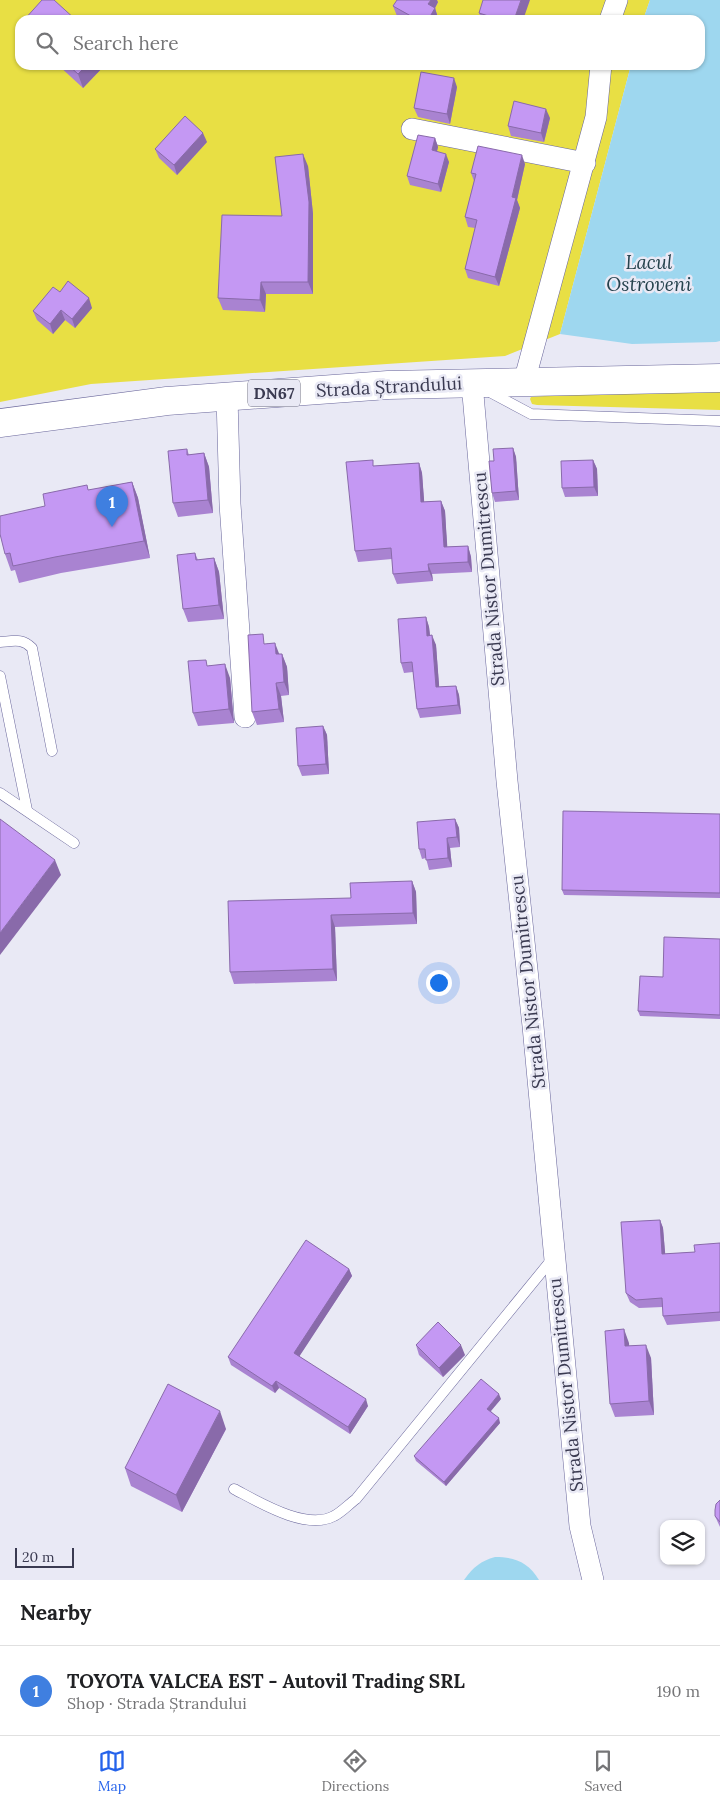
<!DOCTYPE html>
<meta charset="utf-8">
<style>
body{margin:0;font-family:Lora,serif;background:#f6f6f6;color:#202124}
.controls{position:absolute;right:15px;bottom:15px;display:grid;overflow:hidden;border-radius:10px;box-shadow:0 1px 4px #0004}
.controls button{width:45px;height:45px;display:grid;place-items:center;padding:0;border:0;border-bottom:1px solid #e0e0e0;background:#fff;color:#202124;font:25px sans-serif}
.scale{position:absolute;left:15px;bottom:12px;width:59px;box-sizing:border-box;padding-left:5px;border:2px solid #3a3a51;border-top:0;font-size:14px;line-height:18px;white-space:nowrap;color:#3a3a51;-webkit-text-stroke:4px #e9e9f5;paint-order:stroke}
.you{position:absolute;left:438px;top:982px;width:18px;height:18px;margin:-12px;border:4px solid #fff;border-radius:50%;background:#1a73e8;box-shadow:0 0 0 8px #1a73e833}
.badge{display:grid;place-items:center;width:32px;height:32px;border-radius:50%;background:#2563eb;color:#fff;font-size:16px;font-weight:700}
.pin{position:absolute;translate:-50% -41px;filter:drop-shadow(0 1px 2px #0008)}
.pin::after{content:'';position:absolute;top:26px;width:18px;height:15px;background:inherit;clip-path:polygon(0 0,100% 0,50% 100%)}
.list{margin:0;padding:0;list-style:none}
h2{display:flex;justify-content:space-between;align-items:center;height:65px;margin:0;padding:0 20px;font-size:21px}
h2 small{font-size:16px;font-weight:400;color:#757577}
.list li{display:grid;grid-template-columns:32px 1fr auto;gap:15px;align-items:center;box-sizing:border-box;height:90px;padding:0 20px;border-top:1px solid #e0e0e0}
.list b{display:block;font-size:19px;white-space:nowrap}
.list p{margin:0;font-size:16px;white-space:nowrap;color:#757577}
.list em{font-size:16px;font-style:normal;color:#757577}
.icon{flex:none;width:28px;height:28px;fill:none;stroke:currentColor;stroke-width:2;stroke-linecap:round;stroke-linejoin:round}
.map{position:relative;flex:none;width:720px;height:1580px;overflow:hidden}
.search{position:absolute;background:#fff;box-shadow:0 1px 4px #0004;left:15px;right:15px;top:15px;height:55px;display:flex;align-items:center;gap:12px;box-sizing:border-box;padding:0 18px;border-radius:15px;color:#757577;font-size:19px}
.sheet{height:155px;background:#fff}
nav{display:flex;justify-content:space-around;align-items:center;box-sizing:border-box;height:70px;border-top:1px solid #e0e0e0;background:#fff;font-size:14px;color:#757577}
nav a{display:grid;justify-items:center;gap:2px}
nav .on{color:#2563eb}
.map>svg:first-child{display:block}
</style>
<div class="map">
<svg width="720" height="1580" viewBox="0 0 720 1580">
<rect width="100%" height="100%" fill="#e9e9f5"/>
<g fill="#e8df44">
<path d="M0 0H650L643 20H20V65H631L560 334 505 356 91 384 0 402Z"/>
<path d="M720 392V410L537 405 532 404 530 399 531 397 586 393Z"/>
</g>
<g fill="#9ed7ef">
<path d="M650 0H720V341L716 342 632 344 560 334 631 65H700V20H643Z"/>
<path d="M495 1557C515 1557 528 1562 539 1580H464C473 1567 481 1561 495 1557Z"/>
</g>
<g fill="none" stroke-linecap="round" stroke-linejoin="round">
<g stroke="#69669b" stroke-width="11">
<g id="lane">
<path d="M486 390 531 414 720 421"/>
<path d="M0 642C14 641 22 638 32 648L52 751"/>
<path d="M0 676 27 810"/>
<path d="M0 793 74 843"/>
<path d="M234 1489C259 1502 306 1531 334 1516 342 1512 349 1504 356 1499L553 1258"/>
</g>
</g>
<g stroke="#69669b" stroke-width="22">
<g id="street">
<path d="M610 20 617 0"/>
<path d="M412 129 585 163"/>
<path d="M524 382 596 117 601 65"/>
<path d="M472 383 507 781 533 1026 580 1526 593 1580"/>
<path d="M227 397 230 504 245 717"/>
</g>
</g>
<g stroke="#69669b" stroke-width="29">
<path id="primary" d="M0 423 167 401 388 385 720 378"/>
</g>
<use href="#lane" stroke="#fff" stroke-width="10"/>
<use href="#street" stroke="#fff" stroke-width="21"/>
<use href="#primary" stroke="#fff" stroke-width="28"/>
</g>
<g fill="#a983d1">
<path d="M438 2 435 8 438 18 437 20H404L397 16 393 6Z"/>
<path d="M479 13 523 20H482Z"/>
<path d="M58 65H105L83 88Z"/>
<path d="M457 87 450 124 418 117 414 108Z"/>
<path d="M550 118 544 142 511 136 508 126Z"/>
<path d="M435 138 438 147 437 151 449 162 441 192 410 185 407 176Z"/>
<path d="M207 142 177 175 159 158 155 149Z"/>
<path d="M525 164 517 200 520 208 499 286 468 278 465 269 475 228 468 227 465 217 474 181 471 173Z"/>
<path d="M308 166 313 214V294H266L265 312 223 310 218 298 282 216Z"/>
<path d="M60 292 92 308 75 328 65 320 53 334 37 320 33 311Z"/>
<path d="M513 448 516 457 519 500 495 502 492 493 494 461Z"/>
<path d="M187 449 189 455 204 453 209 467 213 513 178 517 173 503Z"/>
<path d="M593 460 597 469 598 496 565 497 562 488Z"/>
<path d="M419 463 422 473 424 502 441 501 445 511 447 547 468 546 471 557 472 572 432 574 433 581 397 584 393 574 392 559 358 562 355 551 375 466Z"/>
<path d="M132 482 138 498 150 558 61 573 19 583 15 570 11 571 5 554 45 506 89 490Z"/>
<path d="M195 553 198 560 214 558 219 572 224 619 188 622 183 609Z"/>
<path d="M426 617 429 627 430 635 436 645 439 687 456 686 459 695 461 714 420 718 417 709 413 672 404 673 401 663Z"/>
<path d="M267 643 279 654H282L287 667 289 695 281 696 284 722 257 725 252 712Z"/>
<path d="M209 665 230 678 234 723 198 726 193 713Z"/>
<path d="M323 726 327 735 329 774 302 776 298 766Z"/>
<path d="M720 814V898L564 895 562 890Z"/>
<path d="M455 819 459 828 460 847 450 848 452 867 429 870 426 858 422 859 419 849Z"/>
<path d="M412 881 416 892 417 924 335 927 337 981 234 984 230 972 351 898Z"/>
<path d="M720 939V1019L640 1016 638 1011 663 977Z"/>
<path d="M660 1220 663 1228 665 1254 695 1252 720 1243V1321L667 1325 663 1316V1307L639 1308 630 1302 626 1293Z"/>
<path d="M349 1269 352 1276 299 1356 368 1406 350 1434 279 1388 275 1393 231 1365 228 1357Z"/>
<path d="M629 1343V1346L651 1358 654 1415 615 1417 610 1404Z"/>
<path d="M416 1345 465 1355 443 1377 419 1355Z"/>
<path d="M501 1399 491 1411 500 1423 446 1486 416 1461 414 1456Z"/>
<path d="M226 1429 182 1512 131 1486 125 1468Z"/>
<path d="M720 1500V1527L715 1516Z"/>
</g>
<g fill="#896aaa">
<path d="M431 0H437L438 2 432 14 428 4Z"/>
<path d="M521 0H530L523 20H514Z"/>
<path d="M435 8 438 18 437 20H428Z"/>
<path d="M87 65H105L83 88 78 74Z"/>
<path d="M454 78 457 87 450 124 447 114Z"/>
<path d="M546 109 550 118 544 142 541 133Z"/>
<path d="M203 133 207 142 177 175 174 165Z"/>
<path d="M435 138 438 147 435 159 432 150Z"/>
<path d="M303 154 308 166 313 214V294L308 282Z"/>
<path d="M446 154 449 162 441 192 438 184Z"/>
<path d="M522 155 525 164 517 200 520 208 499 286 495 277 512 197Z"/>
<path d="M261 282 266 294 265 312 260 300Z"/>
<path d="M89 298 92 308 75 328 72 319Z"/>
<path d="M61 310 65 320 53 334 50 324Z"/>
<path d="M513 448 516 457 519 500 516 491Z"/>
<path d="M204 453 209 467 213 513 208 500Z"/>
<path d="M593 460 597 469 598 496 594 487Z"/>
<path d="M419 463 422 473 425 512 421 502Z"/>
<path d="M132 482 138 498 150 558 144 541Z"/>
<path d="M441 501 445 511 448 558 444 547Z"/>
<path d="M468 546 471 557 472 572 468 562Z"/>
<path d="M214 558 219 572 224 619 219 605Z"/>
<path d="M428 564 432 574 433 581 429 571Z"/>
<path d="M426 617 429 627 431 645 427 636Z"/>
<path d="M432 635 436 645 440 697 436 687Z"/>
<path d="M275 643 280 656 276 654Z"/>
<path d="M282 654 287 667 289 695 284 682Z"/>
<path d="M225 664 230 678 234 723 229 709Z"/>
<path d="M276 683 281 696 284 722 279 709Z"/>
<path d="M456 686 459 695 461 714 458 705Z"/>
<path d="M323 726 327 735 329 774 326 764Z"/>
<path d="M455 819 459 828 460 847 457 837Z"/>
<path d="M447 838 450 848 452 867 448 858Z"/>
<path d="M55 860 61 875 0 955V933Z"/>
<path d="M412 881 416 892 417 924 413 913Z"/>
<path d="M331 915 335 927 337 981 333 969Z"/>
<path d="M660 1220 663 1228 666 1263 662 1254Z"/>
<path d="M349 1269 352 1276 297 1360 294 1353Z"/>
<path d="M624 1329 629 1343 630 1360 625 1346Z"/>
<path d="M461 1345 465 1355 443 1377 439 1368Z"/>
<path d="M646 1345 651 1358 654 1415 649 1401Z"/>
<path d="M276 1381 279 1388 275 1393 272 1386Z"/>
<path d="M499 1394 501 1399 489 1413 487 1409Z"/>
<path d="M366 1399 368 1406 350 1434 348 1427Z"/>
<path d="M220 1411 226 1429 182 1512 176 1495Z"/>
<path d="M499 1418 500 1423 446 1486 444 1482Z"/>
</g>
<g fill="#c498f3" stroke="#896aaa">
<path d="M42 0H54L76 20H24Z"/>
<path d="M397 0H431L428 4 435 8 428 20H418L393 6Z"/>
<path d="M483 0H521L514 20H501L479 13Z"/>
<path d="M68 65H87L78 74Z"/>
<path d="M421 72 454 78 447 114 414 108Z"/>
<path d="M514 101 546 109 541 133 508 126Z"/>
<path d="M185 116 203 133 174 165 155 149Z"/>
<path d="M418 135 435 138 432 150 446 154 438 184 407 176Z"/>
<path d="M478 146 522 155 512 197 516 198 495 277 465 269 477 220 465 217 476 174 471 173Z"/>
<path d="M303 154 309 202 308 282H261L260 300 218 298 222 215 282 216 275 157Z"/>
<path d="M68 281 89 298 72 319 61 310 50 324 33 311 53 287 60 292Z"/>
<path d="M513 448 516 491 492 493 489 461H494L493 449Z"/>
<path d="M187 449V455L204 453 208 500 173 503 168 451Z"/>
<path d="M373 460V466L419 463 421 502 441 501 444 547 468 546V562L428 564 429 571 393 574 391 548 355 551 346 462Z"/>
<path d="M593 460 594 487 562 488 561 461Z"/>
<path d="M132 482 144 541 55 557 13 566 10 553 5 554 0 534V516L45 506 43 494 87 485 88 490Z"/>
<path d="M195 553 196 560 214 558 219 605 183 609 177 555Z"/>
<path d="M426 617 427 636 432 635 436 687 456 686 458 705 417 709 412 662 401 663 398 619Z"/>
<path d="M263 634 264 644 275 643 276 654H282L284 682 276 683 279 709 252 712 248 635Z"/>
<path d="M206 660 207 666 225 664 229 709 193 713 188 661Z"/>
<path d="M323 726 326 764 298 766 296 728Z"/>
<path d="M563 811 720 814V893L562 890Z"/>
<path d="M0 819 55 860 0 933Z"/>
<path d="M455 819 457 837 447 838 448 858 426 860 425 849H419L417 822Z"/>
<path d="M412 881 413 913 331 915 333 969 230 972 228 901 351 898 350 883Z"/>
<path d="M664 937 720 939V1015L638 1011 640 976 663 977Z"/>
<path d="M660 1220 662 1254 695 1252 694 1245 720 1243V1312L663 1316 662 1298 636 1300 626 1293 621 1222Z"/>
<path d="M306 1240 349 1269 294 1353 366 1399 348 1427 276 1381 272 1386 228 1357Z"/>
<path d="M438 1322 461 1345 439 1368 416 1345Z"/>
<path d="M624 1329 625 1346 646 1345 649 1401 610 1404 605 1331Z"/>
<path d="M481 1379 499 1394 487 1409 499 1418 444 1482 414 1456Z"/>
<path d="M168 1384 220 1411 176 1495 125 1468Z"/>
<path d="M720 1500V1522L715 1516V1510L716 1504Z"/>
</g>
<g text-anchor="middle" stroke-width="5" stroke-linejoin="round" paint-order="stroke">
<rect fill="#e9e9f5" stroke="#6e6e82" stroke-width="1" x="248" y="379.5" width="52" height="27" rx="4"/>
<g font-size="16" font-weight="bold" fill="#3a3a51">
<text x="274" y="399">DN67</text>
</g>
<g font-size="18" fill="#3a3a51" stroke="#e9e9f5">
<text transform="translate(389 387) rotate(-3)" y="6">Strada Ștrandului</text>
<text transform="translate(489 579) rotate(-95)" y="6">Strada Nistor Dumitrescu</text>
<text transform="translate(528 982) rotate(-96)" y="6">Strada Nistor Dumitrescu</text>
<text transform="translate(566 1385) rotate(-96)" y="6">Strada Nistor Dumitrescu</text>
</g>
<g font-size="19" font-style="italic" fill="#25424d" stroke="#e9e9f5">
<text x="649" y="269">Lacul<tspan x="649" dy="22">Ostroveni</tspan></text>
</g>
</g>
</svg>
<div class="controls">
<button><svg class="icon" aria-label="layers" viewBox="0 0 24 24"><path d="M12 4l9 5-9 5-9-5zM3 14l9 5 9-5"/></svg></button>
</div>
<div class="scale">20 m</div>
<div class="you"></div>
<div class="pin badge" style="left:112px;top:527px;background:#3f7fe0">1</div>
<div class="search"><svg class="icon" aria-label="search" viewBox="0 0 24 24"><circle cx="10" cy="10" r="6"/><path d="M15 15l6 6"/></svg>Search here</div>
</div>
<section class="sheet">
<h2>Nearby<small></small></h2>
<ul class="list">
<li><span class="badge" style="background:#3f7fe0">1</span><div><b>TOYOTA VALCEA EST - Autovil Trading SRL</b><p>Shop · Strada Ștrandului</p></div><em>190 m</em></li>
</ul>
</section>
<nav>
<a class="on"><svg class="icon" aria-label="map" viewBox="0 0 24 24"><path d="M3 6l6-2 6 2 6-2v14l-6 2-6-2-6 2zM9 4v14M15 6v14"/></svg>Map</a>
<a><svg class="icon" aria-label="directions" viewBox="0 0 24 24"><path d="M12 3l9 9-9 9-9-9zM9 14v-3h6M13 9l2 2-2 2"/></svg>Directions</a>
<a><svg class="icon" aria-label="saved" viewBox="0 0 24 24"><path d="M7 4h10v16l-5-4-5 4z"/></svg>Saved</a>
</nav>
